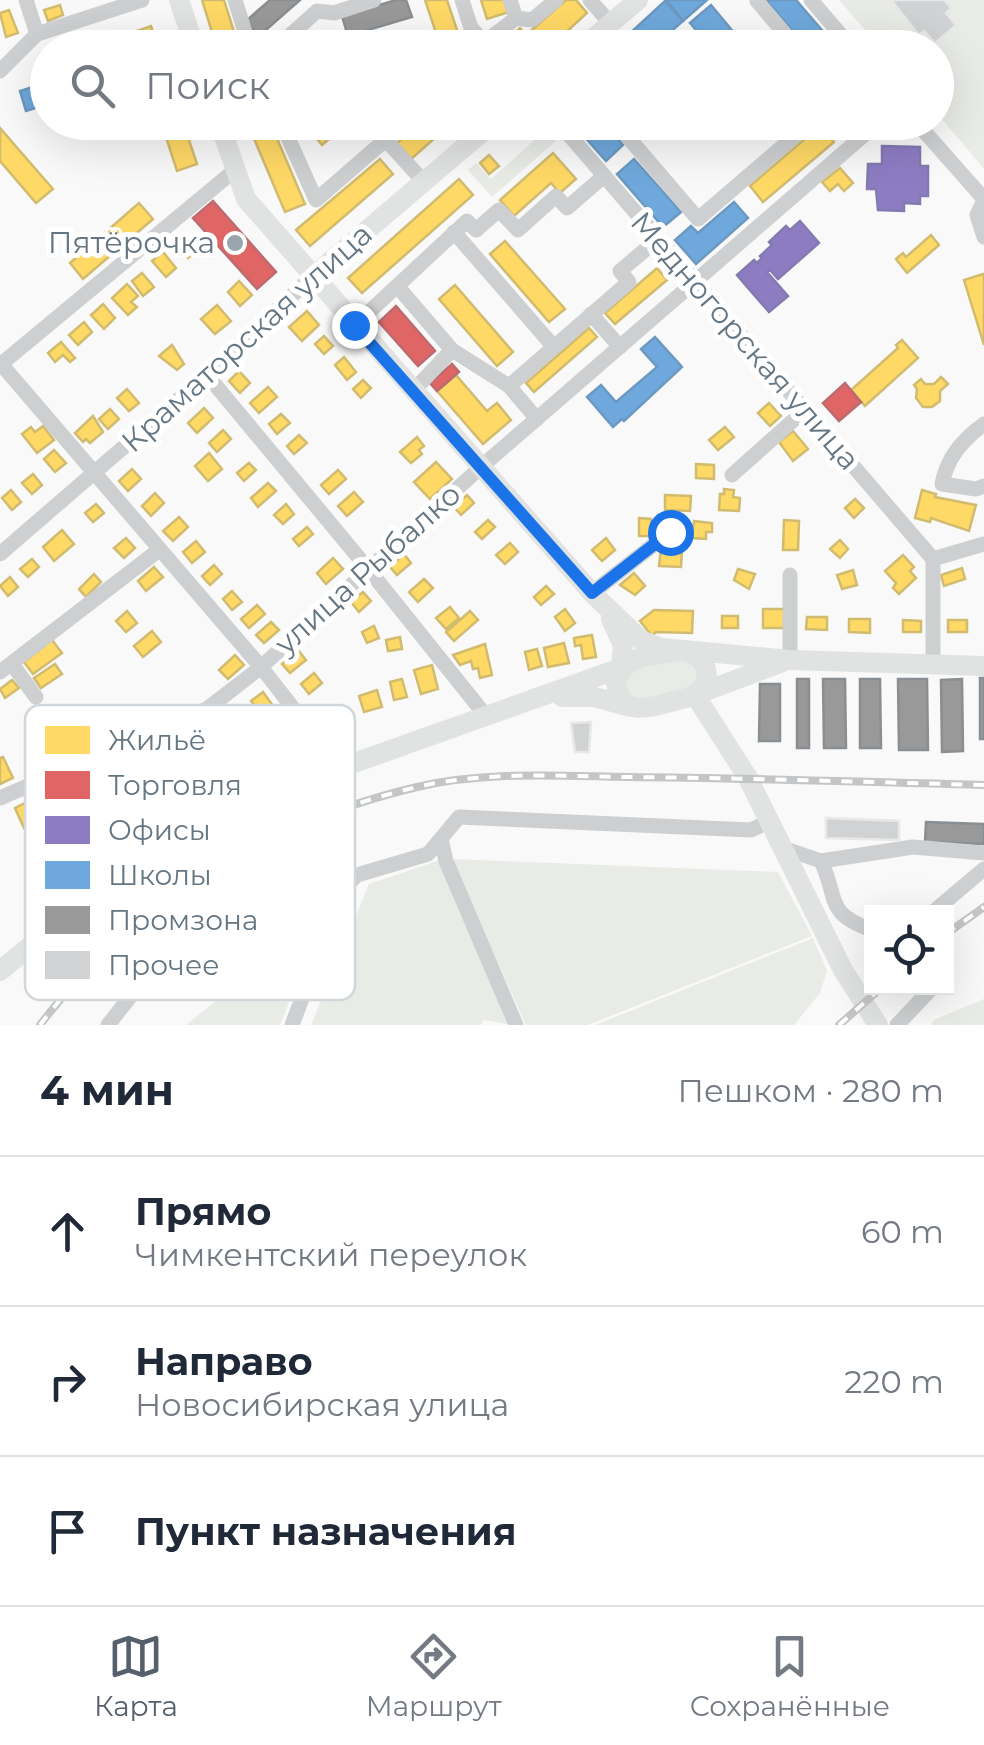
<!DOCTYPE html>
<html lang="ru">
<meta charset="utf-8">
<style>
body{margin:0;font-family:Montserrat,sans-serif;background:#f6f6f7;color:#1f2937}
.controls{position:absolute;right:30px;bottom:30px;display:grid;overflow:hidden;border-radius:0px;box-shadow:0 10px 40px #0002}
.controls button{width:90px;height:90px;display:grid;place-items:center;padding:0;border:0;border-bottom:2px solid #e0e1e3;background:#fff;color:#1f2937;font:50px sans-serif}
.stop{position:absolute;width:30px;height:30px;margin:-22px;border:8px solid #1a73e8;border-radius:50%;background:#fff}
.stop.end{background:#1a73e8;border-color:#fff;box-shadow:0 2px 10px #0008}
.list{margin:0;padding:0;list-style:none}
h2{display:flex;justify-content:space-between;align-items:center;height:130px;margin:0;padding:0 40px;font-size:42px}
h2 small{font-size:32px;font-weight:400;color:#747a83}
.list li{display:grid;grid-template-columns:65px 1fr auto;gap:30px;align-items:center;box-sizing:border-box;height:150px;padding:0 40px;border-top:2px solid #e0e1e3}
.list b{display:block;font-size:38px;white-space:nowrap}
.list p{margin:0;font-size:32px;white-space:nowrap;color:#747a83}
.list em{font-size:32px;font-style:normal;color:#747a83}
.icon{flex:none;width:55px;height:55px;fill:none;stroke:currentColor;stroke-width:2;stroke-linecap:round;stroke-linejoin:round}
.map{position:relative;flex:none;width:984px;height:1025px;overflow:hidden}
.search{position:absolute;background:#fff;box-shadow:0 10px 40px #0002;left:30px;right:30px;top:30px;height:110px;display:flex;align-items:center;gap:25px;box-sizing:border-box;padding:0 35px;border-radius:55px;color:#747a83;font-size:38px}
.sheet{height:580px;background:#fff}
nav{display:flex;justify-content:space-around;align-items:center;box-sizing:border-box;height:140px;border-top:2px solid #e0e1e3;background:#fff;font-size:28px;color:#747a83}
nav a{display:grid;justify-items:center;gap:5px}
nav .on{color:#56606c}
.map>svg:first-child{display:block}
</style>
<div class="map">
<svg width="984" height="1025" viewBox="0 0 984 1025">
<rect width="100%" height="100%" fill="#f9f9f9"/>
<g fill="#e8ebe6">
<path d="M839 0H984V169L937 113 936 48 880 47Z"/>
<path d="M547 129 557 140 492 197 468 170 476 163 491 179Z"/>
<path d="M681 657 695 661 699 682 648 703H641L625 691 629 669Z"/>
<path d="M451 859 778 872 812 936 588 1025H526Z"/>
<path d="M440 860 507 1024 483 1020 481 1025H311L369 884Z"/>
<path d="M324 915 280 1025H186Z"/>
<path d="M813 938 827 971 820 993 794 1025H595Z"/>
<path d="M984 999V1025H931L934 1020Z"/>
</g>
<g fill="#ffd966" stroke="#d1bb6f" stroke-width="2.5">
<path d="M202 0H224L239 48H217Z"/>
<path d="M425 0H447L463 48H441Z"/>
<path d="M481 0H505L509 12 487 19Z"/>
<path d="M566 0H576L587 13 549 48H508L504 43 520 28 526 35Z"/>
<path d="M60 5 63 15 48 21 44 10Z"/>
<path d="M9 10 18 33 6 37 0 13Z"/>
<path d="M151 26 158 48H136L131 33Z"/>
<path d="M161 122H183L197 164 177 171Z"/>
<path d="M247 122H270L305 204 285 212Z"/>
<path d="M317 122H349L322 145 309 129Z"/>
<path d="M420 122H453L410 160 396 144Z"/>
<path d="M820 126 834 142 763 202 750 186Z"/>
<path d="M0 128 53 189 36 203 0 161Z"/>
<path d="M553 153 576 179 560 193 551 183 514 216 500 200Z"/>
<path d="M489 155 499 166 489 174 480 163Z"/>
<path d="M380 159 393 174 310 246 296 230Z"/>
<path d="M840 168 853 183 844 191 838 184 830 191 822 182Z"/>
<path d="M459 179 473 195 362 293 348 278Z"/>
<path d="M139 203 153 219 83 279 70 263Z"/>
<path d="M183 235 192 245 197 241 201 246 188 258 174 243Z"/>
<path d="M931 235 939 245 907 273 896 259 903 253 906 257Z"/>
<path d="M505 241 565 309 549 322 490 254Z"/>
<path d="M163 252 176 268 166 277 152 261Z"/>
<path d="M657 268 667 280 615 324 605 313Z"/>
<path d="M142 273 154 287 143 296 132 281Z"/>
<path d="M983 274 984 276V345L964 280Z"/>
<path d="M239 281 252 295 240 306 228 292Z"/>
<path d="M127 284 138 296 131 302 137 307 128 315 112 298Z"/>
<path d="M455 285 513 352 497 366 439 299Z"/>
<path d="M103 304 115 318 104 329 91 315Z"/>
<path d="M217 305 231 321 215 334 201 319Z"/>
<path d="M307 311 319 325 302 341 289 327Z"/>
<path d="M84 322 92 332 78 345 69 335Z"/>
<path d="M589 328 597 337 534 392 526 383Z"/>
<path d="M324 336 333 346 324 354 315 344Z"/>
<path d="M902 340 918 358 865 406 851 390 898 348 896 345Z"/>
<path d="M61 342 75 358 70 362 63 355 55 362 48 353Z"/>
<path d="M172 345 184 364 177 370 159 356Z"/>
<path d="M344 357 356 372 347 380 335 365Z"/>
<path d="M239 371 250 383 240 393 229 381Z"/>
<path d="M456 375 487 411 497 403 511 420 483 444 437 391Z"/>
<path d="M941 377 948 384 940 391V401L932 407H923L916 398 917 389 914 385 921 379 925 384H934Z"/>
<path d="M363 380 371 388 361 398 353 389Z"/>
<path d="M268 387 277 397 259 413 250 403Z"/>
<path d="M127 389 139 403 129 411 117 398Z"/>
<path d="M769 403 781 416 770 426 758 413Z"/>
<path d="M204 408 213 418 197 433 188 423Z"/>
<path d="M110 409 119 419 108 429 99 419Z"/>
<path d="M281 414 290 423 277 434 269 424Z"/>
<path d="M93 416 103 432 90 443 86 439 83 442 75 433Z"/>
<path d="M43 426 54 440 37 453 22 434 31 427 35 432Z"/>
<path d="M725 427 734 437 718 450 709 440Z"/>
<path d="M223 430 231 439 217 452 209 443Z"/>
<path d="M793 431 808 449 793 461 779 442Z"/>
<path d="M299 435 307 443 294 454 287 446Z"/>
<path d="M417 437 424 446 419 450 422 454 411 463 400 452Z"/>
<path d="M54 450 66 463 55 472 44 459Z"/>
<path d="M209 453 222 469 208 481 195 466Z"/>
<path d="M436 462 452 479 430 499 414 482Z"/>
<path d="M249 463 256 470 244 481 237 473Z"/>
<path d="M696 464 714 465V479L696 478Z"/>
<path d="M132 469 141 479 128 491 119 481Z"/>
<path d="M338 470 346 479 329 494 321 485Z"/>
<path d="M33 474 42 485 32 494 22 483Z"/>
<path d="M268 483 276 491 258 507 251 498Z"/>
<path d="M724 489 734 490 733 497 740 498 739 511 719 510 720 494H724Z"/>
<path d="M11 490 21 502 12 510 2 498Z"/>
<path d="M922 490 936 494 935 497 976 505 969 531 931 518 930 522 915 518Z"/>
<path d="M354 492 363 502 347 516 338 506Z"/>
<path d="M155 493 164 503 151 516 142 506Z"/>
<path d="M467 495 474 503 461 515 454 507Z"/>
<path d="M665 495 691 496 690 511 665 510Z"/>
<path d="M855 499 864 508 854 518 845 508Z"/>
<path d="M96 504 104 513 93 522 85 513Z"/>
<path d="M286 504 294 514 283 524 274 515Z"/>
<path d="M179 517 188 527 173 541 163 531Z"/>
<path d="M639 518 651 519V536H639Z"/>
<path d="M488 520 495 527 482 539 475 532Z"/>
<path d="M784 520 799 521 798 550H783Z"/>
<path d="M694 521 712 523V532H706V539L692 538Z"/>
<path d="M307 527 313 534 299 546 293 539Z"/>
<path d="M62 530 74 544 54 561 43 547Z"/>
<path d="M126 538 135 548 124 558 114 548Z"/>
<path d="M606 538 615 550 602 561 592 550Z"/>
<path d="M840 540 848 549 840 558 830 549Z"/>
<path d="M196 541 205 552 192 563 183 552Z"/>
<path d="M510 543 518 552 505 564 496 555Z"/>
<path d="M661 548 682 549 681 567 659 566Z"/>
<path d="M404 554 411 563 397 575 390 567Z"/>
<path d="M903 555 914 567 910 571 916 578 899 594 893 588 896 583 885 571Z"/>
<path d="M333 558 343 569 326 584 317 573Z"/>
<path d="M32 559 39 567 28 577 20 569Z"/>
<path d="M214 565 222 574 210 585 202 576Z"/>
<path d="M154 567 163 577 146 591 138 581Z"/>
<path d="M962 568 965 579 944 586 941 575Z"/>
<path d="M738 569 755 574 749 589 734 580Z"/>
<path d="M853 570 857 585 842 589 837 575Z"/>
<path d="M634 573 645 586 635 595 620 585Z"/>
<path d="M94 574 101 582 86 597 79 589Z"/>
<path d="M10 577 18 587 8 596 0 586Z"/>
<path d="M424 579 433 588 418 602 409 592Z"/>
<path d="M546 586 554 594 541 605 534 597Z"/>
<path d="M232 591 242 602 232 610 223 599Z"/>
<path d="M363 592 371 601 359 612 351 602Z"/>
<path d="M257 605 265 614 249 628 241 619Z"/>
<path d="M450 607 459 618 446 629 436 618Z"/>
<path d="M565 609 575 623 565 631 555 617Z"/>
<rect x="763" y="609" width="22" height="19"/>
<path d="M654 610 693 611 692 633 656 632 652 636 640 621Z"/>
<path d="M127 611 137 623 126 632 116 621Z"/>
<path d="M470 611 478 620 454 641 446 632Z"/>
<rect x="722" y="616" width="16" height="12"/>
<path d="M807 617H827V630L806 629Z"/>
<path d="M849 619H870V633L849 632Z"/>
<path d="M903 620 921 621V632H903Z"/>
<rect x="948" y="620" width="19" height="12"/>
<path d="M271 622 279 630 264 643 256 635Z"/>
<path d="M374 626 379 638 367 643 362 632Z"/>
<path d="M152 631 161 642 143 657 134 646Z"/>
<path d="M592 635 596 657 583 659 581 645 575 646 574 638Z"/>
<path d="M400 637 402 649 388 651 386 640Z"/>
<path d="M52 640 62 653 33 674 24 662Z"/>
<path d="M564 643 569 663 548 667 544 648Z"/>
<path d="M485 644 492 675 480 678 478 668 473 669 471 661 460 665 453 655Z"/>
<path d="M537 649 542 666 529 670 525 652Z"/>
<path d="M298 650 306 660 290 673 282 664Z"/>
<path d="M235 655 244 665 228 679 219 670Z"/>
<path d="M55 664 62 674 41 688 34 678Z"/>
<path d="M432 665 438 689 421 694 414 670Z"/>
<path d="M314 673 322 683 309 694 301 684Z"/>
<path d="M402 679 407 697 394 700 390 682Z"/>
<path d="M12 680 19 688 5 698 0 689Z"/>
<path d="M377 690 382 707 364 712 359 696Z"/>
<path d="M263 692 276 710 265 719 251 701Z"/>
<path d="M3 757 13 778 0 784V758Z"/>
<path d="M25 803 35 823 24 828 15 808Z"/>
</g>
<g fill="#e06666" stroke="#bb6b6f" stroke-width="2.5">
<path d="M213 201 276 272 257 289 193 218Z"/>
<path d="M396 306 435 351 418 366 379 322Z"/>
<path d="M452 364 459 372 437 391 430 383Z"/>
<path d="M845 383 861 402 839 421 823 403Z"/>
</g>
<g fill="#8e7cc3" stroke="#827ab0" stroke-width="2.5">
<path d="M882 146 920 147V166H928V196H920V204L904 203V211L878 210 876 189H867L868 164H882Z"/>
<path d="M800 221 819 243 778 279 770 270 767 272 788 296 769 312 737 275 754 260 757 263 762 258 760 256 772 245 769 242 786 226 790 230Z"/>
</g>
<g fill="#6fa8dc" stroke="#6c99c1" stroke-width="2.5">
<path d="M666 0H707L683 21Z"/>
<path d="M766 0H796L826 35 812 48H807Z"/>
<path d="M665 1 683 21 652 48H614Z"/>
<path d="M711 5 736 35 721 48H711L690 23Z"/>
<path d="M48 82V104L26 111 20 91Z"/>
<path d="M597 122H632L616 137 623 145 606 161 583 135Z"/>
<path d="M634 159 681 212 663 227 617 174Z"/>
<path d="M734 202 748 218 696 264 675 240 691 226 698 233Z"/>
<path d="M655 337 682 367 624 421 622 419 613 427 587 397 601 385 616 402 657 367 641 349Z"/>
</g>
<g fill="#999" stroke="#898e92" stroke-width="2.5">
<path d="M270 0H300L259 36 246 21Z"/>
<path d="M396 0H406L412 17 348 36 342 16Z"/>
<rect x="980" y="678" width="4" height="61"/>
<rect x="797" y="679" width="12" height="69"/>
<path d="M823 679H845L846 748H824Z"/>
<path d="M860 679H880L881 748H860Z"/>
<path d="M898 679H927L928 750H899Z"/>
<path d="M962 679 963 751 942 752 941 680Z"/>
<path d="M760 684H780V741H759Z"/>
<path d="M926 822 984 824V844L925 842Z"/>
</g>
<g fill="#d0d2d3" stroke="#e8e8e8" stroke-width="2.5">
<path d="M891 0H944L951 8 946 13 956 25 935 43 924 31 919 35Z"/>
<path d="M591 722 589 752H575L571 723Z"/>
<path d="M826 818 899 821V840L826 838Z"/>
</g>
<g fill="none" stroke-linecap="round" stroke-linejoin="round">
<g stroke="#cecfd0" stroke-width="15">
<path d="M26 0 37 34"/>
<path d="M235 0 250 48"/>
<path d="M462 0 471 28 490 48"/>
<path d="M590 0 611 24"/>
<path d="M811 0 852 48"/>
<path d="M757 1 797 48"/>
<path d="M516 18 532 20 556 0"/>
<path d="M485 42 516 18 510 0"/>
<path d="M276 48 317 11 334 13 374 0"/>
<path d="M0 71 37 34 142 0"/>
<path d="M281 122 316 200 406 122"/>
<path d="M558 122 933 559"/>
<path d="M642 122 627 136 698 219 811 122"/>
<path d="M916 122 984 199"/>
<path d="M386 140 424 182"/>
<path d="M984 200 977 215 984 237"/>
<path d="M454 232 554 347"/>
<path d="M398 287 452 350 509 386 629 282 620 271 658 239"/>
<path d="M591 314 620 347"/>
<path d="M355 325 467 221 476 230 499 210 518 230 556 196 567 208 604 176"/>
<path d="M1 364 261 667 340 768"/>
<path d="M0 365 235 170"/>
<path d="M207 375 369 570 486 716"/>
<path d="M509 386 537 419"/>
<path d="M413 391 452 350"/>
<path d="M984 424C962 440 947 458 942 484L976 489 984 486"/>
<path d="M732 475 805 410"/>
<path d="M0 554 207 375 312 277"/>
<path d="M933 559V665"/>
<path d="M933 559 984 544"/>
<path d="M592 593 670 532"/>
<path d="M790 660V575"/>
<path d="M12 664 36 697"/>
<path d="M0 672 159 550"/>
<path d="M0 798 207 709 261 667 481 467 879 122"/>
<path d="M441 839 446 861 516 1025"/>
<path d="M780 847 821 861 913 847 984 853"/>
<path d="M821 861C839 899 824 913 872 930"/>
<path d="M933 912 984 869"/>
<path d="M108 1025 141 983 322 887 343 889"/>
<path d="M292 1025 343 889 357 875 428 854 459 817 751 830 768 822"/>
<path d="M897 1025 932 988"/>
</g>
<g stroke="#e1e2e2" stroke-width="20">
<path d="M179 0 195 48"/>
<path d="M582 48 638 0"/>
<path d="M219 122 246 199 592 593 641 640 662 648 790 660 984 666"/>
<path d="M312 277 494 122"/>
<path d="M682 651C701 653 716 673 700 690 693 698 680 699 671 702 647 709 620 716 616 683 622 653 657 655 682 651Z"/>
<path d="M783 662 695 695 748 778 843 970 878 1025"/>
<path d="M562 697H594L631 707"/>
<path d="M0 971 59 922 261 805 340 768 621 668 623 645 611 619"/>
</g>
<g stroke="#c3c5c6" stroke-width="8">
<g id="rail">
<path d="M946 934 984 907"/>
<path d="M40 1025C131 904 271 821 417 787 486 771 558 776 628 777 747 778 865 782 984 785"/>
<path d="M839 1025 881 988"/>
</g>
</g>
<use href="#rail" stroke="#fff" stroke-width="4" stroke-dasharray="11" stroke-linecap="butt"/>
</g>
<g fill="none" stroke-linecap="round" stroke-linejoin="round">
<path stroke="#1a73e8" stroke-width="12" d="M354 325 592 593 670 532"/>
</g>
<circle fill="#99a4ac" stroke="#fff" stroke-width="4" cx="235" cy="243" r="10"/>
<g text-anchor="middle" stroke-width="10" stroke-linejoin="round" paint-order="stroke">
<g font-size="30" fill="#657683" stroke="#fff" text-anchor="end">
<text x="215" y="253">Пятёрочка</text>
</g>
<g font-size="30" fill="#657683" stroke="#fff">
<text transform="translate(247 338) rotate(-42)" y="10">Краматорская улица</text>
<text transform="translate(745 341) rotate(49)" y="10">Медногорская улица</text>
<text transform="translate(368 569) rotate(-42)" y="10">улица Рыбалко</text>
</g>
</g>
<rect x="25" y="705" width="330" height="295" rx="15" fill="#fff" stroke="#d1d6da" stroke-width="2.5"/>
<rect x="45" y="726" width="45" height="28" fill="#ffd966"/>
<rect x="45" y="771" width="45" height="28" fill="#e06666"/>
<rect x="45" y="816" width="45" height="28" fill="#8e7cc3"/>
<rect x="45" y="861" width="45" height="28" fill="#6fa8dc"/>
<rect x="45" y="906" width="45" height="28" fill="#999"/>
<rect x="45" y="951" width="45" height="28" fill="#d0d2d3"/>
<g font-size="28" fill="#657683">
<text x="108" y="750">Жильё</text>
<text x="108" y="795">Торговля</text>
<text x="108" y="840">Офисы</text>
<text x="108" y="885">Школы</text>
<text x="108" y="930">Промзона</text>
<text x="108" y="975">Прочее</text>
</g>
</svg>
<div class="controls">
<button><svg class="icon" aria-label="locate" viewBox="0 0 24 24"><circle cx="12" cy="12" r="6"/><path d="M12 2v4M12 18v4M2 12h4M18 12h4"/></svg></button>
</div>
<div class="stop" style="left:670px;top:532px"></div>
<div class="stop end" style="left:354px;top:325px"></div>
<div class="search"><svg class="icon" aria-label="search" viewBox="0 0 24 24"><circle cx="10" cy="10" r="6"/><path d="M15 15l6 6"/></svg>Поиск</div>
</div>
<section class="sheet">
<h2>4 мин<small>Пешком · 280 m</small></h2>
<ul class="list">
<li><svg class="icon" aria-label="ahead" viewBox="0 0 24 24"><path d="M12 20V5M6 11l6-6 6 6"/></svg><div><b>Прямо</b><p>Чимкентский переулок</p></div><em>60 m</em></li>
<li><svg class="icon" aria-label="right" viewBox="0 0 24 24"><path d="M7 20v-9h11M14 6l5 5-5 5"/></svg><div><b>Направо</b><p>Новосибирская улица</p></div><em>220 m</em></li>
<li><svg class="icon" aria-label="arrive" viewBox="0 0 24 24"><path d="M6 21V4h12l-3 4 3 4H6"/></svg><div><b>Пункт назначения</b></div></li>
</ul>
</section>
<nav>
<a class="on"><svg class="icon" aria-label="map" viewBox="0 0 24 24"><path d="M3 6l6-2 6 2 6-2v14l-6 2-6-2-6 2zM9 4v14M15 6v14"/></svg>Карта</a>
<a><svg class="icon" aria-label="directions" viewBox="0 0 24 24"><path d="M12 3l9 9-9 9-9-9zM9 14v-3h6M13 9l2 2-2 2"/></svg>Маршрут</a>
<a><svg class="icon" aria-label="saved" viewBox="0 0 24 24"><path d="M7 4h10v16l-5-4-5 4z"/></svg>Сохранённые</a>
</nav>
